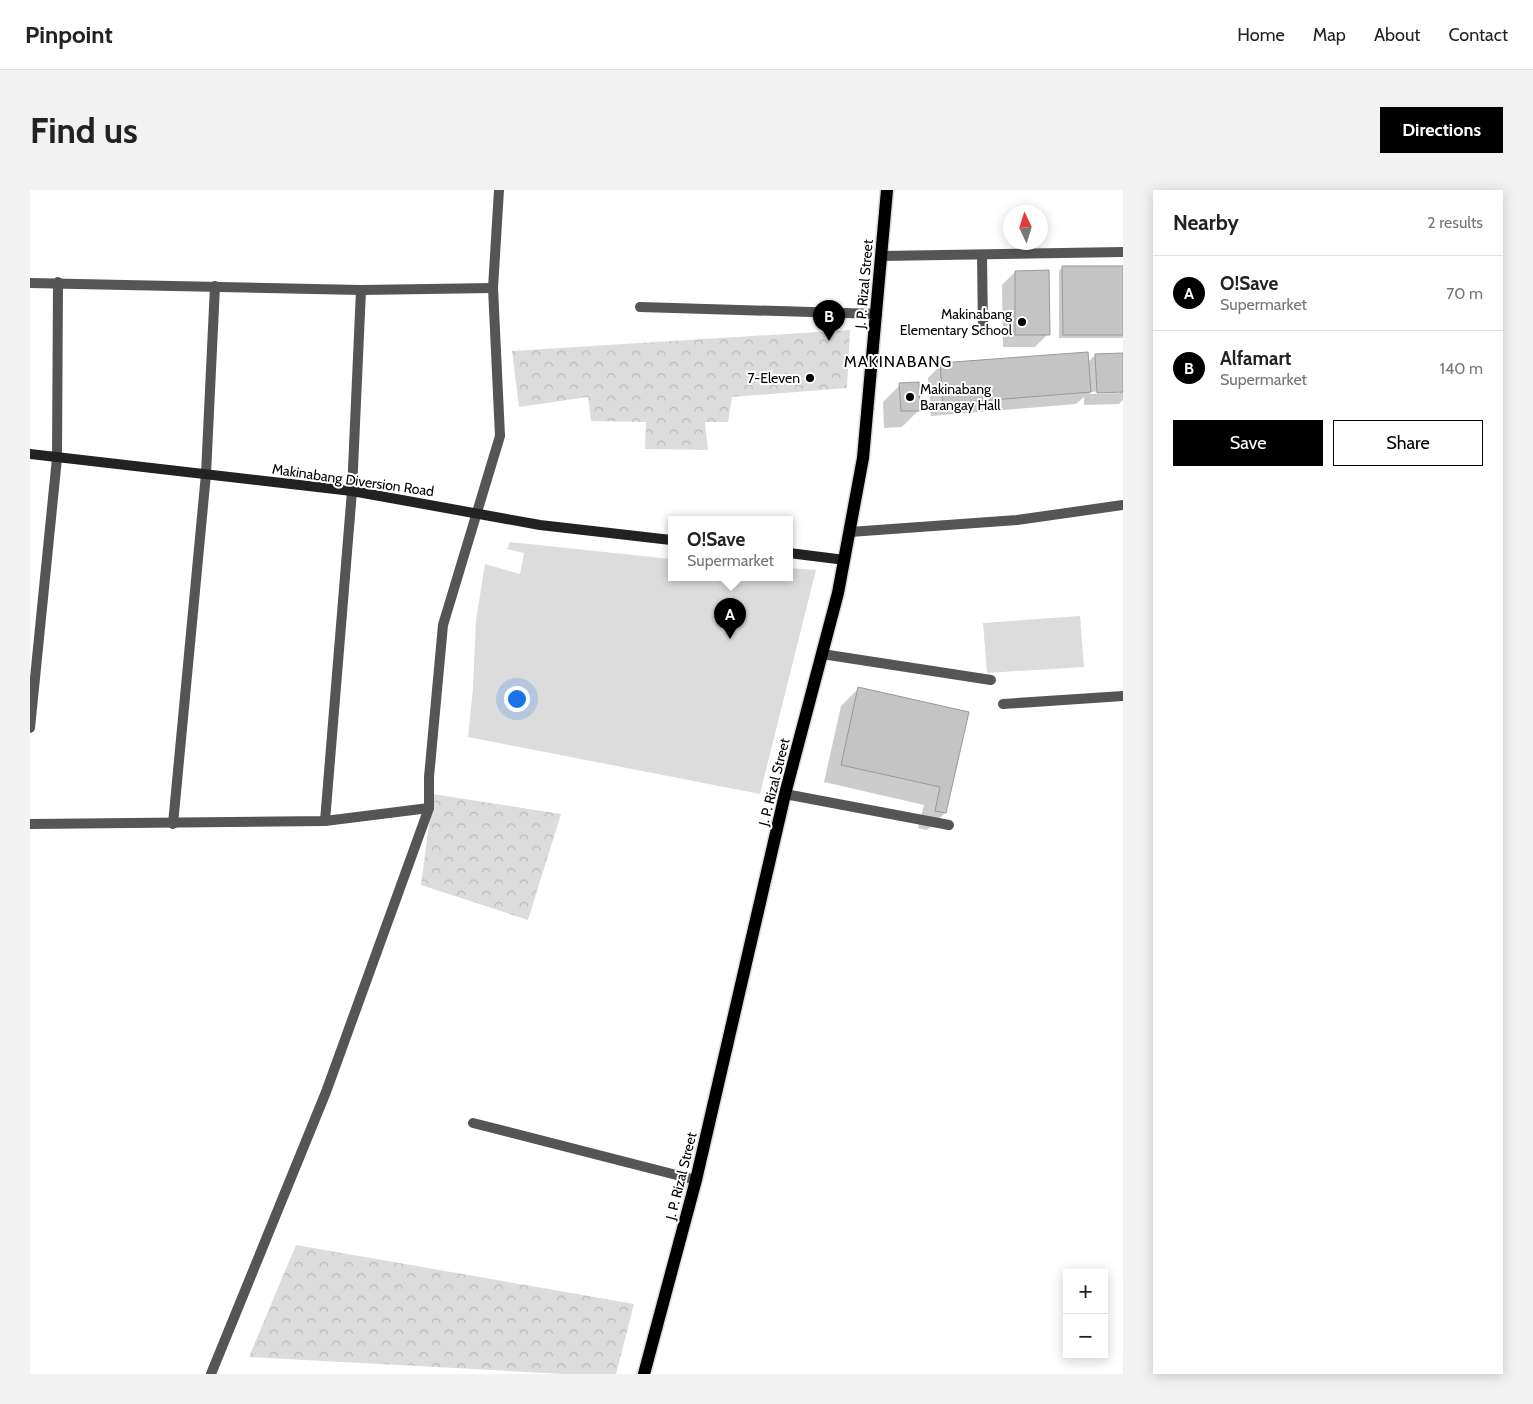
<!DOCTYPE html>
<meta charset="utf-8">
<style>
body{margin:0;font-family:Cabin,sans-serif;background:#f2f2f2;color:#222}
.controls{position:absolute;right:15px;bottom:15px;display:grid;overflow:hidden;border-radius:0px;box-shadow:0 2px 12px #0003}
.controls button{width:45px;height:45px;display:grid;place-items:center;padding:0;border:0;border-bottom:1px solid #e0e0e0;background:#fff;color:#222;font:25px sans-serif}
.compass{position:absolute;left:973px;top:15px;width:45px;height:45px;border-radius:50%;background:#fff;box-shadow:0 2px 12px #0003;rotate:356deg}
.you{position:absolute;left:486px;top:508px;width:18px;height:18px;margin:-12px;border:4px solid #fff;border-radius:50%;background:#1a73e8;box-shadow:0 0 0 8px #1a73e833}
.badge{display:grid;place-items:center;width:32px;height:32px;border-radius:50%;background:#000;color:#fff;font-size:16px;font-weight:700}
.pin{position:absolute;translate:-50% -41px;filter:drop-shadow(0 1px 2px #0008)}
.pin::after{content:'';position:absolute;top:26px;width:18px;height:15px;background:inherit;clip-path:polygon(0 0,100% 0,50% 100%)}
.popup{position:absolute;left:638px;top:326px;width:125px;height:65px;box-sizing:border-box;display:grid;place-content:center;border-radius:0px;background:#fff;filter:drop-shadow(0 1px 4px #0005);font-size:16px;white-space:nowrap;color:#767676}
.popup b{font-size:19px;color:#222}
.popup::after{content:'';position:absolute;left:50%;top:100%;margin-left:-10px;border:10px solid transparent;border-top-color:#fff}
.list{margin:0;padding:0;list-style:none}
h2{display:flex;justify-content:space-between;align-items:center;height:65px;margin:0;padding:0 20px;font-size:21px}
h2 small{font-size:16px;font-weight:400;color:#767676}
.list li{display:grid;grid-template-columns:32px 1fr auto;gap:15px;align-items:center;box-sizing:border-box;height:75px;padding:0 20px;border-top:1px solid #e0e0e0}
.list b{display:block;font-size:19px;white-space:nowrap}
.list p{margin:0;font-size:16px;white-space:nowrap;color:#767676}
.list em{font-size:16px;font-style:normal;color:#767676}
.actions{display:flex;gap:10px;padding:15px 20px}
.actions a{flex:1;padding:11px 0;border:1px solid #000;border-radius:0px;text-align:center;font-size:18px;color:#000}
.actions .main{background:#000;color:#fff}
.map{position:relative;flex:none;width:1093px;height:1184px;overflow:hidden;border-radius:0px}
header{display:flex;align-items:center;gap:30px;box-sizing:border-box;height:70px;padding:0 25px;background:#fff;border-bottom:1px solid #e0e0e0}
header strong{font-size:24px}
nav{display:flex;gap:28px;margin-inline-start:auto;font-size:18px}
.intro{display:flex;align-items:center;justify-content:space-between;box-sizing:border-box;height:120px;padding:0 30px}
h1{margin:0;font-size:35px}
.button{padding:12px 22px;border-radius:0px;background:#000;color:#fff;font-size:18px;font-weight:700}
main{display:flex;gap:30px;padding:0 30px}
aside{flex:1;background:#fff;border-radius:0px;box-shadow:0 2px 12px #0003}
.map>svg:first-child{display:block}
</style>
<header>
<strong>Pinpoint</strong>
<nav><a>Home</a><a>Map</a><a>About</a><a>Contact</a></nav>
</header>
<div class="intro"><h1>Find us</h1><a class="button">Directions</a></div>
<main>
<div class="map">
<svg width="1093" height="1184" viewBox="0 0 1093 1184">
<defs>
<pattern id="forest-crowns" width="20" height="18" patternUnits="userSpaceOnUse" patternTransform="scale(1.25)"><rect width="20" height="18" fill="#dcdcdc"/><path d="M2 6a3 3 0 1 1 6 0M12 15a3 3 0 1 1 6 0" fill="none" stroke="#bbb"/></pattern>
</defs>
<rect width="100%" height="100%" fill="#fff"/>
<g fill="#dcdcdc">
<path d="M480 352 641 369V388H759V378L786 380 730 604 438 547 443 498 446 430 455 374 490 384 494 363 477 359Z"/>
<path d="M1050 426 1054 477 957 483 953 433Z"/>
</g>
<g fill="url(#forest-crowns)">
<path d="M820 140 817 198 702 207 698 232H675L678 260 615 259 616 232 561 231 558 207 489 217 482 161Z"/>
<path d="M403 604 531 624 498 730 391 695Z"/>
<path d="M266 1055 604 1114 586 1184H534L219 1167Z"/>
</g>
<g fill="#0003" fill-rule="evenodd">
<path d="M1033 77H1093V148H1029V81Z"/>
<path d="M985 82 1018 144 1005 157H973L972 95Z"/>
<path d="M1093 164V210L1089 214 1054 215V207L1046 214 901 226 898 188 911 175 1057 173 1065 165ZM1090 200V203L1060 204V202Z"/>
<path d="M870 195 889 220 872 237 854 238 853 212Z"/>
<path d="M829 498 937 523 915 623 897 640 888 638 894 615 794 592 811 516Z"/>
</g>
<g fill="#c4c4c4" stroke="#999">
<path d="M1032 76H1093V145H1033Z"/>
<path d="M1019 80 1020 145H985V81Z"/>
<path d="M1058 162 1061 202 913 214 910 173Z"/>
<path d="M1093 163V202L1067 203 1065 164Z"/>
<path d="M889 192 890 221H871L869 193Z"/>
<path d="M828 497 939 522 916 623 905 621 910 597 811 575Z"/>
</g>
<g fill="none" stroke-linecap="round" stroke-linejoin="round">
<g stroke="#dbdbdb" stroke-width="15">
<path id="primary" d="M614 1184 666 990 755 604 808 403 833 268 857 0"/>
</g>
<g stroke="#555" stroke-width="10">
<path d="M952 65 953 140"/>
<path d="M852 66 1093 62"/>
<path d="M610 117 847 124"/>
<path d="M792 464 961 490"/>
<path d="M755 604 919 635"/>
<path d="M443 933 666 990"/>
</g>
<g stroke="#555" stroke-width="10">
<path d="M0 93 331 100 463 98"/>
<path d="M820 342 987 330 1093 315"/>
<path d="M973 514 1093 506"/>
<path d="M0 538 27 268 28 92"/>
<path d="M295 631 322 301 331 100"/>
<path d="M0 634 295 631 399 618"/>
<path d="M143 634 176 284 185 96"/>
<path d="M181 1184 296 902 399 618V587L413 435 470 246 463 98 469 0"/>
</g>
<g stroke="#222" stroke-width="10">
<path d="M0 264 322 301 510 335 641 350"/>
<path d="M759 363 815 370"/>
</g>
<use href="#primary" stroke="#000" stroke-width="12"/>
</g>
<g fill="#000" stroke="#fff" stroke-width="2">
<circle cx="992" cy="132" r="5"/>
<circle cx="780" cy="188" r="5"/>
<circle cx="880" cy="207" r="5"/>
</g>
<g text-anchor="middle" stroke-width="4" stroke-linejoin="round" paint-order="stroke">
<g font-size="14" fill="#000" stroke="#fff">
<text transform="translate(834 94) rotate(-85)" y="5">J. P. Rizal Street</text>
<text transform="translate(323 290) rotate(8)" y="5">Makinabang Diversion Road</text>
<text transform="translate(744 592) rotate(-76)" y="5">J. P. Rizal Street</text>
<text transform="translate(651 986) rotate(-76)" y="5">J. P. Rizal Street</text>
</g>
<g font-size="14" fill="#000" stroke="#fff" text-anchor="end">
<text x="982" y="129">Makinabang<tspan x="982" dy="16">Elementary School</tspan></text>
<text x="770" y="193">7-Eleven</text>
<text x="890" y="204" text-anchor="start">Makinabang<tspan x="890" dy="16">Barangay Hall</tspan></text>
</g>
<g font-size="16" letter-spacing="1" fill="#000" stroke="#fff">
<text x="868" y="177">MAKINABANG</text>
</g>
</g>
</svg>
<div class="controls">
<button>+</button>
<button>−</button>
</div>
<svg class="compass" viewBox="-18 -18 36 36"><path d="M0-13l5 13h-10z" fill="#e53935"/><path d="M0 13l5-13h-10z" fill="#767676"/></svg>
<div class="you"></div>
<div class="pin badge" style="left:700px;top:449px">A</div>
<div class="popup"><b>O!Save</b>Supermarket</div>
<div class="pin badge" style="left:799px;top:151px">B</div>
</div>
<aside>
<h2>Nearby<small>2 results</small></h2>
<ul class="list">
<li><span class="badge">A</span><div><b>O!Save</b><p>Supermarket</p></div><em>70 m</em></li>
<li><span class="badge">B</span><div><b>Alfamart</b><p>Supermarket</p></div><em>140 m</em></li>
</ul>
<div class="actions"><a class="main">Save</a><a>Share</a></div>
</aside>
</main>
